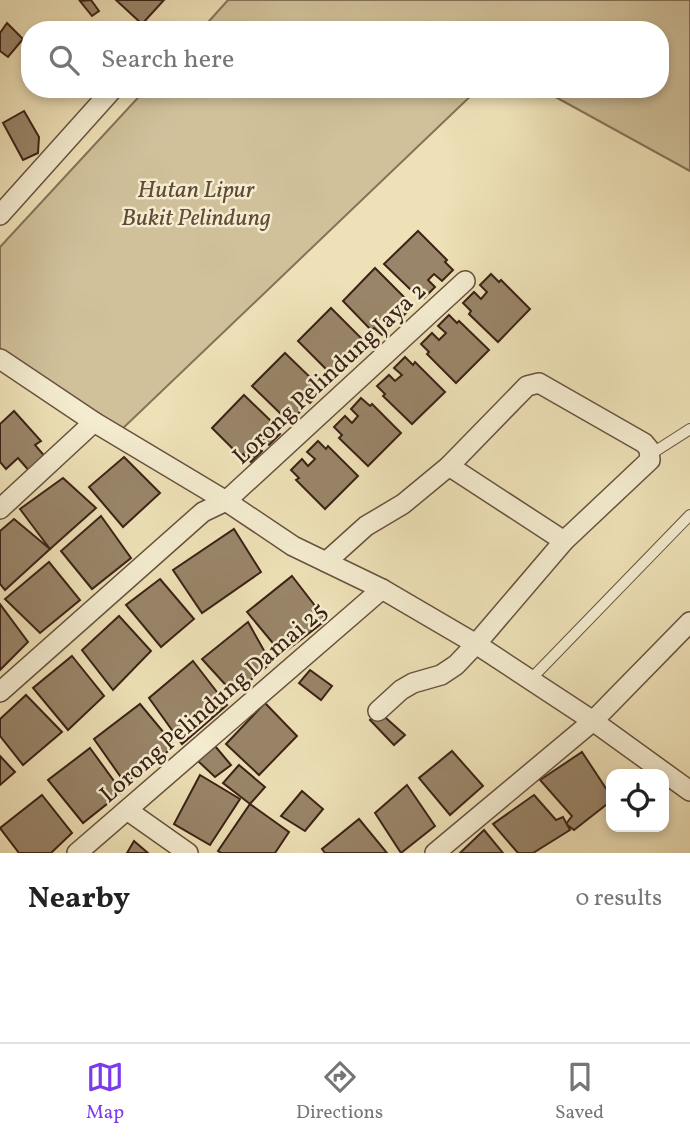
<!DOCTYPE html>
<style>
body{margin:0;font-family:Vollkorn,serif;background:#f6f6f6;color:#222}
.controls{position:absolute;right:21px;bottom:21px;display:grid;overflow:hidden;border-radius:14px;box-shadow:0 4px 10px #0003}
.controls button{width:63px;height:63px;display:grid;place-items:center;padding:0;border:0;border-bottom:2px solid #e0e0e0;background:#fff;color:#222;font:35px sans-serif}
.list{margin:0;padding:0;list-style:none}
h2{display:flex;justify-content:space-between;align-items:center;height:91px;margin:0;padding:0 28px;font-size:30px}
h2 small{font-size:23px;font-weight:400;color:#767676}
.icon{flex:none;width:38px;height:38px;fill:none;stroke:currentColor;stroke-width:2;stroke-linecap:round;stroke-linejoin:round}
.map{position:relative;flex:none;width:690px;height:853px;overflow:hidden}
.search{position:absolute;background:#fff;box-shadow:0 4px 10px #0003;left:21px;right:21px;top:21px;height:77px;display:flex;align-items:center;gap:18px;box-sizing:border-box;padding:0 24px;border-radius:28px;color:#767676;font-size:26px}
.sheet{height:189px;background:#fff}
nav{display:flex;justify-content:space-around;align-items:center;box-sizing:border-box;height:98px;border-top:2px solid #e0e0e0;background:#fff;font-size:19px;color:#767676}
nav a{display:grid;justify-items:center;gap:4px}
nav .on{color:#7c3aed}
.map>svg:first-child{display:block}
</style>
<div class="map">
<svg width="690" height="853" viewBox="0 0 690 853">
<rect width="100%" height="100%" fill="#eee1b7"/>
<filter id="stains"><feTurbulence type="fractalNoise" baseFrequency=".00286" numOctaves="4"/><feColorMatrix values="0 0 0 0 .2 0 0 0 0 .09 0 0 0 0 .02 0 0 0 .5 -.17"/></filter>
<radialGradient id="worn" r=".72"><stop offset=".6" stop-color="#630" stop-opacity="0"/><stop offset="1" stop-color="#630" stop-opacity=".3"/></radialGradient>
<g fill="#d0c19b" stroke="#867258" stroke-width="2">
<path d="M228 0H690V171L541 89H660V30H201Z"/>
<path d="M146 89H478L119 432 0 354V247Z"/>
</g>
<g fill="#998569" stroke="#3c2215" stroke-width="2">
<path d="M91 0 99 11 92 16 80 1Z"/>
<path d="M116 0H164L142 24Z"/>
<path d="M7 23 23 39 8 57 0 51V33Z"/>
<path d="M24 111 39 137 38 153 23 160 3 123Z"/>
<path d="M418 231 447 260 445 262 453 270 442 281 434 274 428 280 435 287 424 298 416 290 413 292 384 264Z"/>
<path d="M375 268 405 298 403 300 411 308 400 319 392 311 386 318 393 324 382 335 374 328 371 330 343 301Z"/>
<path d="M491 274 499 282 501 280 530 309 498 342 469 314 471 311 463 303 474 292 481 299 487 292 480 285Z"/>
<path d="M331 308 361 338 358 340 366 348 355 359 348 351 342 358 348 364 337 376 329 368 327 370 298 341Z"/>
<path d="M449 315 457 323 459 321 489 350 456 383 427 354 429 352 421 344 432 333 439 340 446 333 438 326Z"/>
<path d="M285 353 315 382 312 384 321 392 310 403 302 396 296 402 303 409 291 420 283 412 281 414 252 386Z"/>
<path d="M405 357 413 365 415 362 445 392 412 424 383 396 385 394 377 386 389 375 395 381 402 375 394 368Z"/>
<path d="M244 395 274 424 272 427 280 434 269 445 261 438 255 444 262 451 251 462 243 454 241 457 212 428Z"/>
<path d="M361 398 370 406 372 404 401 433 368 466 339 438 342 435 334 427 345 416 352 423 358 416 351 409Z"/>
<path d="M14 411 41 441 35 445 47 459 31 473 18 458 6 469 0 462V424Z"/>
<path d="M318 441 326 449 328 446 358 476 325 509 296 480 299 478 291 470 302 459 308 466 315 459 307 452Z"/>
<path d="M124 457 160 493 123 527 89 487Z"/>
<path d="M63 478 96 508 50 549 20 509Z"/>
<path d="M101 516 131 558 92 589 61 551Z"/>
<path d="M14 519 50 549 5 590 0 584V531Z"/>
<path d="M234 529 261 572 202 613 173 570Z"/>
<path d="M49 562 80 600 40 633 5 599Z"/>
<path d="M292 576 326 620 282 654 247 612Z"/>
<path d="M160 579 194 619 161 647 126 605Z"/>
<path d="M0 604 28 642 0 670Z"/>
<path d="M119 616 151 651 113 690 82 650Z"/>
<path d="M248 622 271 663 234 694 202 659Z"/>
<path d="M72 656 104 696 68 730 33 688Z"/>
<path d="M193 661 227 705 182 744 149 698Z"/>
<path d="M310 670 332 686 321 700 299 683Z"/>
<path d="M26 695 62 732 23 765 0 736V719Z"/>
<path d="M265 703 297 736 259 775 226 744Z"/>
<path d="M140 704 175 746 125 783 94 739Z"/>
<path d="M378 711 405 735 394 745 370 720Z"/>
<path d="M215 746 231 765 215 777 198 761Z"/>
<path d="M90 748 122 792 83 823 48 780Z"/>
<path d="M452 751 483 786 450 815 419 778Z"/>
<path d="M582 752 611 796V801L574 830 566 824 572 816 540 780Z"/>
<path d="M0 756 15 772 0 785Z"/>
<path d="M239 765 265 787 250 804 223 783Z"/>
<path d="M200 775 240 799 210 845 174 824Z"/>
<path d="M407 785 435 826 401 853 375 813Z"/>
<path d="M302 791 323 809 305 831 281 816Z"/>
<path d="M42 795 72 833 51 853H19L0 828Z"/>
<path d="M534 795 556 820 563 817 570 830 533 853H518L493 824Z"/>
<path d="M250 804 289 832 275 853H221L218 851Z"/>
<path d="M359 819 387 853H325L322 849Z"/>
<path d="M484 830 503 853H460Z"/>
<path d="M134 841 148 853H127Z"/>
</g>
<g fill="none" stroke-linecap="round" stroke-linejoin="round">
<g stroke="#68523e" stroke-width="12">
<g id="lane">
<path d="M651 454 690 429"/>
<path d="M530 680 690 515"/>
</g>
</g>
<g stroke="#68523e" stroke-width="22">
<g id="street">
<path d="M0 215 113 89"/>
<path d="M0 359 94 422 226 501 293 546 382 589 476 644 593 721 690 791"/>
<path d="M449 466 564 541"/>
<path d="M0 509 94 422"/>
<path d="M326 562 366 526 403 504 449 466 527 386 539 383 644 443 649 449 650 460 564 541 476 644 456 665 441 675 413 683 401 690 378 711"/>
<path d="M0 692 203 512 226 501 465 281"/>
<path d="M127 810 188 853"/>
<path d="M77 853 382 589"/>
<path d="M435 853 593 721 690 622"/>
</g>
</g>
<use href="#lane" stroke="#f4ecd0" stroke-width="10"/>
<use href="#street" stroke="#f4ecd0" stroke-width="19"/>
</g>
<g text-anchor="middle" stroke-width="5" stroke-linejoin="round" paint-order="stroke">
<g font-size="24" font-style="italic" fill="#614a36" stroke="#f4ecd0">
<text x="196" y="197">Hutan Lipur<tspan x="196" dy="28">Bukit Pelindung</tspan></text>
</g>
<g font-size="24" fill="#3c2215" stroke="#f4ecd0">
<text transform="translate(329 373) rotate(-43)" y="8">Lorong Pelindung Jaya 2</text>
<text transform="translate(213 702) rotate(-41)" y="8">Lorong Pelindung Damai 25</text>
</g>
</g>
<rect width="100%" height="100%" filter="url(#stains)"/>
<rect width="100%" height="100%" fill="url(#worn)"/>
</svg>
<div class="controls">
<button><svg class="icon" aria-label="locate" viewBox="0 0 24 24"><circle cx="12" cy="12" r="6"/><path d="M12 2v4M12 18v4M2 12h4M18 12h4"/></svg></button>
</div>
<div class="search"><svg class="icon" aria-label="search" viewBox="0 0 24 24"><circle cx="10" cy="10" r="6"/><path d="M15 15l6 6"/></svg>Search here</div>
</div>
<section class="sheet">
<h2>Nearby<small>0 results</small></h2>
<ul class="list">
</ul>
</section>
<nav>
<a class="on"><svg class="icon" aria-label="map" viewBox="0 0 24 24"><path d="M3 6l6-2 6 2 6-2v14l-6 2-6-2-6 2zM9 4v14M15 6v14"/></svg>Map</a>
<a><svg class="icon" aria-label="directions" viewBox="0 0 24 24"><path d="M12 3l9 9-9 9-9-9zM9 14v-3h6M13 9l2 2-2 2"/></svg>Directions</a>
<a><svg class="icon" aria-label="saved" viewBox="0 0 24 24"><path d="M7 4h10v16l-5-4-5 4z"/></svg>Saved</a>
</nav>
